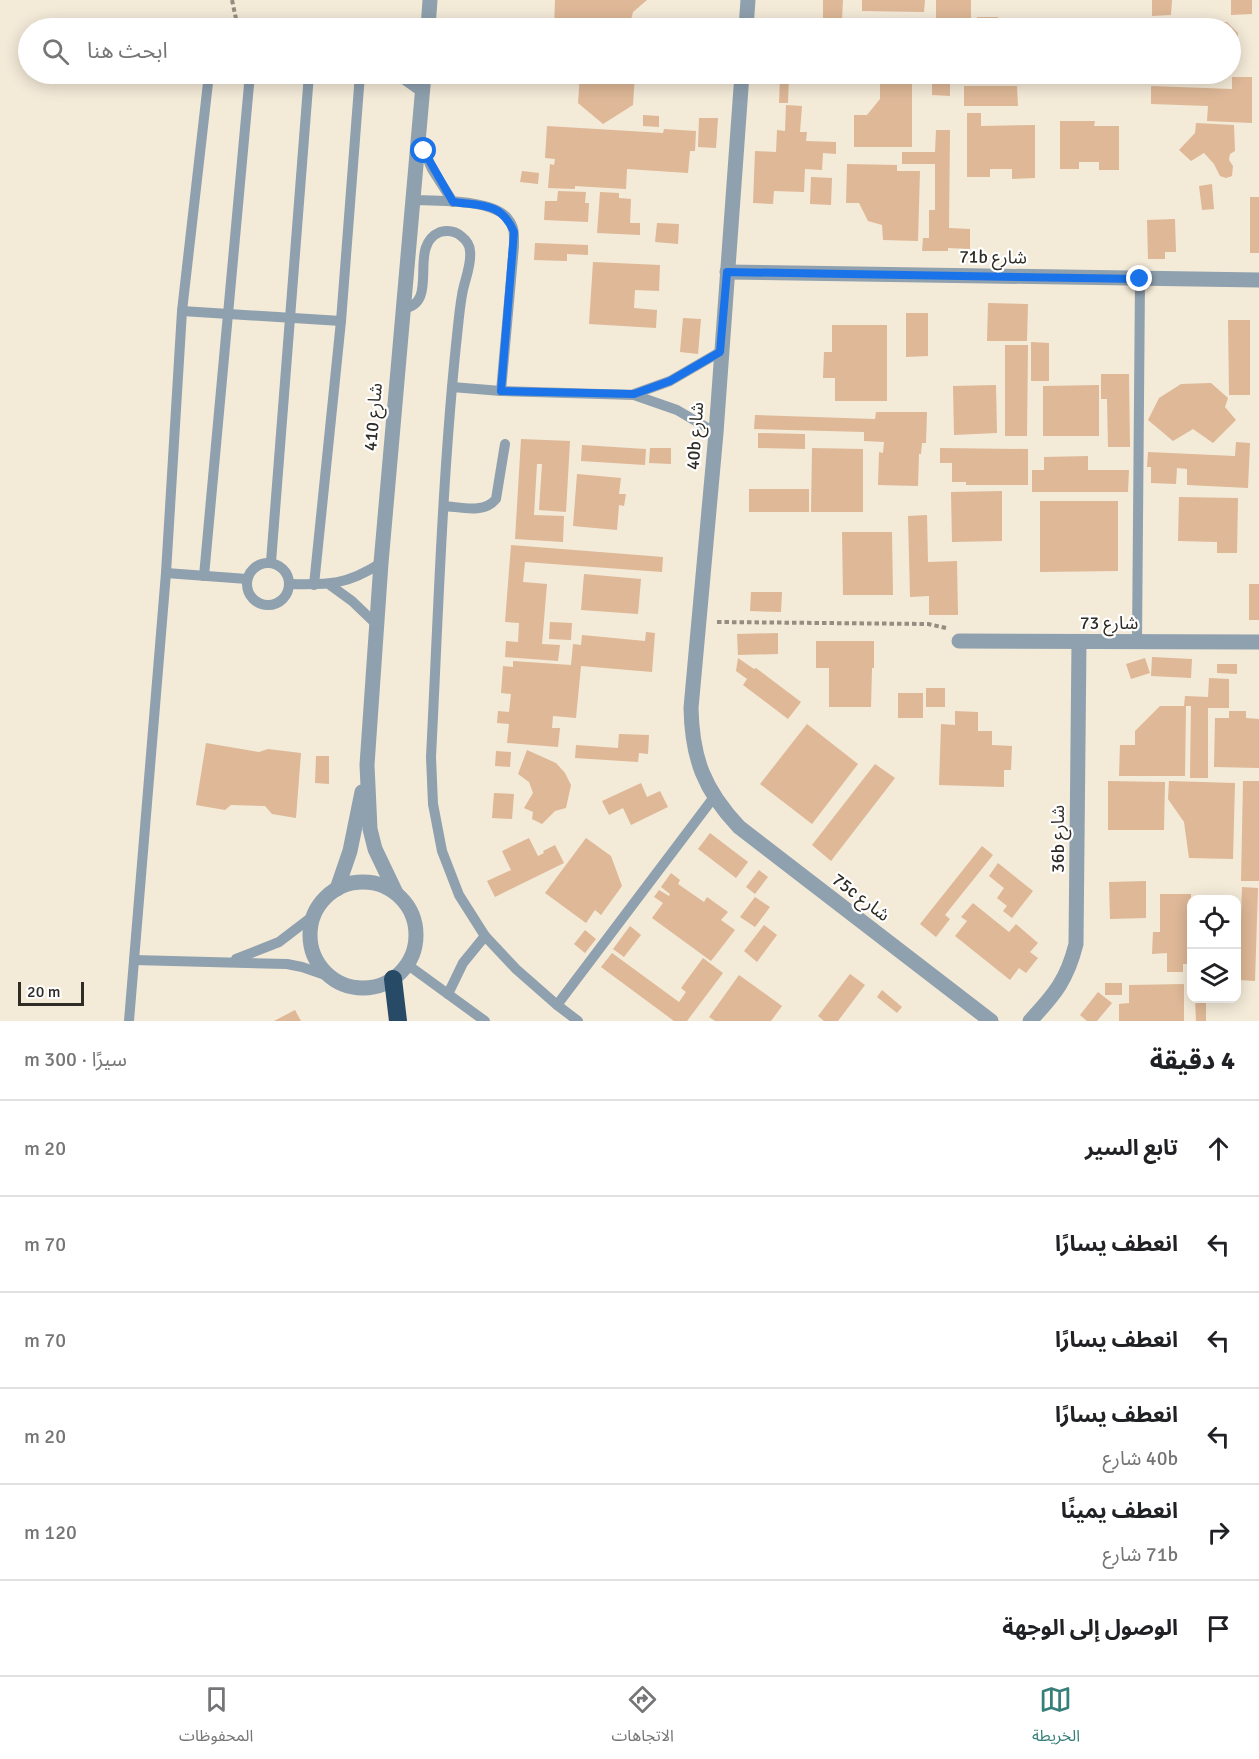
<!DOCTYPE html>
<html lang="ar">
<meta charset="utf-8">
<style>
body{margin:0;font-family:Signika,"Noto Sans Arabic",sans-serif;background:#f2f2f2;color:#202124;direction:rtl}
.controls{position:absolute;right:18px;bottom:18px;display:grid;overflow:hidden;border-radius:12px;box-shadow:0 3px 15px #0003}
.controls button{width:54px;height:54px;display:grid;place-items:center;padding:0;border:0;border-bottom:2px solid #e0e0e0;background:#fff;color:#202124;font:30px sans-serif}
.scale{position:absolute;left:18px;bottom:15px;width:66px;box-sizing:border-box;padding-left:6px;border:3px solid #2f2b25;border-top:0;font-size:16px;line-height:21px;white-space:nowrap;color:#2f2b25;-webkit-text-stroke:4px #fff;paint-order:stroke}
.stop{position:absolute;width:18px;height:18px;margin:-14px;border:4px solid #1a73e8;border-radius:50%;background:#fff}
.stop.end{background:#1a73e8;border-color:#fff;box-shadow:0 2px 6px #0008}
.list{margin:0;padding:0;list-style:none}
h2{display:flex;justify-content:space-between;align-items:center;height:78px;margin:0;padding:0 24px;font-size:26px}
h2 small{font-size:20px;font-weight:400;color:#757577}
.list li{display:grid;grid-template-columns:39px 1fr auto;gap:18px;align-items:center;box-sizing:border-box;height:96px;padding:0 24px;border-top:2px solid #e0e0e0}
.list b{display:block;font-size:22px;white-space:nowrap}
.list p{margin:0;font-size:20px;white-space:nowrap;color:#757577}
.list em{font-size:20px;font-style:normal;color:#757577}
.icon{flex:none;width:33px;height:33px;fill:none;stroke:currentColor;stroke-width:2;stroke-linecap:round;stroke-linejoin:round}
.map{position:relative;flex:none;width:1259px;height:1021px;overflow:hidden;direction:ltr}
.search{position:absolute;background:#fff;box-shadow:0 3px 15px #0003;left:18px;right:18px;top:18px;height:66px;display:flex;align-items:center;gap:15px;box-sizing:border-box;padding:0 21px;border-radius:33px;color:#757577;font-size:22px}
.sheet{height:654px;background:#fff}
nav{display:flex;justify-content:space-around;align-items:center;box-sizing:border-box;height:84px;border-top:2px solid #e0e0e0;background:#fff;font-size:16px;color:#757577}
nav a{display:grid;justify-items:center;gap:3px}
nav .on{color:#377f7a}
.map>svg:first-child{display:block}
</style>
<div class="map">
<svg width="1259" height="1021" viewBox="0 0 1259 1021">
<rect width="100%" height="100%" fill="#f4ead8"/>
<g fill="#deb897">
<path d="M555 0H647L633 12 629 28H612L607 21 589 20 588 28H554Z"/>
<path d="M823 0H843L842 20 823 19Z"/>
<path d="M862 0H925L924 12 862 11Z"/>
<path d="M936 0H971V18L951 19V28H936Z"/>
<path d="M1152 0H1172L1171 15 1152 16Z"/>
<path d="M1231 0H1252V14L1231 15Z"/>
<path d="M977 17H998V25H1016V28H962V23H977Z"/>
<path d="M1175 22H1227L1238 33 1235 57 1230 58V28H1170Z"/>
<path d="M580 74H635L633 105 603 124 578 103Z"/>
<path d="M880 74H912V147H854V115H867L880 99Z"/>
<path d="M932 74H950V96L932 95Z"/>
<path d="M780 76H789L788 103H779Z"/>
<path d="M1232 77H1252V123L1207 121 1208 106 1151 104V86L1232 89Z"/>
<path d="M964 86H1017L1018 106H964Z"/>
<path d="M786 105 802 106 800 132H807L806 141 836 142V154L823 153 822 170 805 169 804 192 774 191 773 204 753 203 755 151 776 152 777 130 785 131Z"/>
<path d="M967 113H981V126L1035 125V178L1012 179V169H990V177H967Z"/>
<path d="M643 115 659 116V127L643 126Z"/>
<path d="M699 118H718L716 148 698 147Z"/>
<path d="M1060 121H1095L1094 126H1119V170H1099V162H1079V169H1060Z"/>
<path d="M1196 123 1234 125 1235 151 1230 154 1229 160 1233 166 1232 176 1226 178 1220 176 1214 164 1204 153 1191 161 1179 150 1195 133Z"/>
<path d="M547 126 663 133 664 129 696 131 695 151H690L688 173 627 169 626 189 575 186V189L548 188 550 164 554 165 555 159 545 158Z"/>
<path d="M936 130H950L949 228 970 229V249L948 248V251H922L923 238H929V210H935V164H902V152H935Z"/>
<path d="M847 164 897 165V171H920L918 241 883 240 882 225 868 221 859 203H846Z"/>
<path d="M522 171 539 173 538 184 520 182Z"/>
<path d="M811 177 832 178 831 205 810 204Z"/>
<path d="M1212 184 1214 209 1202 210 1199 186Z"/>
<path d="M558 191 586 192 585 203H589L588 222 544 220 545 201H557Z"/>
<path d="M600 192 619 193V198L631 199 630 223H640V235L597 233Z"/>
<rect x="1250" y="197" width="9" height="56"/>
<path d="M1175 219 1176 252H1165V259H1148L1147 220Z"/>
<path d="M657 223 679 224 678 244 655 242Z"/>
<path d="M535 243 588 245V255L567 254V261L534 260Z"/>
<path d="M593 262 660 265 659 291 635 290 634 308 657 310 656 328 589 324Z"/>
<path d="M988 303 1028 304 1027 341H987Z"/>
<path d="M906 313H928V356L906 357Z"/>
<path d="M683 318 701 319 698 354 680 352Z"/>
<path d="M1228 320H1250V395H1229Z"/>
<path d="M832 325H887V401H835V378H823L824 352H832Z"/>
<path d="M1031 342 1049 343V381H1031Z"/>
<path d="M1005 345H1028L1027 436H1005Z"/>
<path d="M1101 374H1129L1130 447H1108L1107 399H1101Z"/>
<path d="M1211 383 1228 398 1225 407 1236 420 1213 443 1193 429 1173 441 1148 420 1159 398 1181 384Z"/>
<path d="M996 385 997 433 954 435 953 386Z"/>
<path d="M1099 385V436H1043V386Z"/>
<path d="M876 412H927L926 443H922L921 454H919L918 486 878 485 879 452 883 453 884 442 864 441V432L754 429 755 415 875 419Z"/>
<path d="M758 433 805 434V449L758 448Z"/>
<path d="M521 439 570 441 566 512 539 510 542 464H537L534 515 564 516 563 542 515 539Z"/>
<path d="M1236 442 1250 443 1248 488 1187 485V469L1177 468 1176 484 1151 483V467H1147L1148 452 1235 456Z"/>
<path d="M582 445 646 449 645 465 581 461Z"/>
<path d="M650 448H671V464L649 463Z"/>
<path d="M812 448 863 449V512H811Z"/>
<path d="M940 448 1028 449V485H966V482H952V463H940Z"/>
<path d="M1088 456V470H1129L1128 492H1032V470H1044V457Z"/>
<path d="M577 474 621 478 619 494H626L624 506 619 505 617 530 573 526Z"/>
<rect x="749" y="489" width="60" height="23"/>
<path d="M1002 491V541L952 542 951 492Z"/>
<path d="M1179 497 1238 498 1237 553H1217V542L1178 541Z"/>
<path d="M1040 501H1118V571L1040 572Z"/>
<path d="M927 515 928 562 957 561 958 615H929V596L910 597 908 516Z"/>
<path d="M842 532H892L893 595H843Z"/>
<path d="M511 545 663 557 662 572 525 562 523 582 547 584 542 644 560 645 558 661 505 657 506 641 518 642 519 623 505 622Z"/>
<path d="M584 574 641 579 638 614 581 610Z"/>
<rect x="1249" y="584" width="10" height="36"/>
<path d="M751 592H782L781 612 750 611Z"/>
<path d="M550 622 572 623 571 640 549 639Z"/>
<path d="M646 632 655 633 652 672 581 666 576 718 553 716 552 728H560L558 747 507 743 509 724 497 723 498 711 509 712 511 694 501 693 503 666 513 667V661L571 665 573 644 581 645 582 635 645 641Z"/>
<path d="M778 633V654L738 655 737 634Z"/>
<path d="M816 641H874V668H872L871 707H829V668H816Z"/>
<path d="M1152 657 1192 659 1191 678 1151 676Z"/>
<path d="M738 658 754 669 756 668 801 702 788 719 743 685 747 679 736 671Z"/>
<path d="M1145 658 1150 673 1131 679 1126 664Z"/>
<path d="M1217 664H1237V674L1217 673Z"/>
<path d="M1209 678 1229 679V708H1208V778H1190L1191 706H1184L1185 696 1208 697Z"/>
<rect x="926" y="688" width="19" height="19"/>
<rect x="898" y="693" width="25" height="25"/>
<path d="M1160 706H1186L1185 776H1119L1120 745H1135V731Z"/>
<path d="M955 711 978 712V731H992V745L1012 746 1011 770H1004V787L939 785 941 724 955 725Z"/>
<path d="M1229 711H1246V718L1259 719V768L1214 767 1215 718H1229Z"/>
<path d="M807 724 858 764 812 824 760 784Z"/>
<path d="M619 734 649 735 648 754 639 753 638 762 575 758 576 745 618 748Z"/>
<path d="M206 743 259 752 268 749 301 753 296 818 272 814 265 806 231 805 225 810 196 805Z"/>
<path d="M527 750 556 763 565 773 571 785 566 808 555 811 542 824 532 819 533 812 524 808 533 793 529 782 518 774Z"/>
<path d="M496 751 511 752 510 767 495 766Z"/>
<path d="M316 756H329V784L315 783Z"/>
<path d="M875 764 895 778 831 861 812 845Z"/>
<path d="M1108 781 1165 782 1164 830H1108Z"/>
<path d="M1169 781 1235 783 1233 859 1189 858 1184 822 1168 799Z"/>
<path d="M1243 781H1259V881H1241Z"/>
<path d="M641 783 647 797 660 791 668 807 631 825 623 808 609 815 602 801Z"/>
<path d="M494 793 514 794 512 819 492 818Z"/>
<path d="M710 833 748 862 736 878 698 849Z"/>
<path d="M529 838 538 856 544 853 543 851 555 845 564 863 495 897 487 881 511 870 502 851Z"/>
<path d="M586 838 611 856 622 886 601 915 595 910 586 923 545 893Z"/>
<path d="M982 846 993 855 945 915 950 919 936 937 920 924Z"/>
<path d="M998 863 1033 891 1012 918 1003 911 1007 906 997 898 1004 888 989 876Z"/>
<path d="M759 870 768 877 755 894 746 887Z"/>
<path d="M671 873 680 880 678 884 704 902 707 897 728 912 721 920 735 930 711 961 652 918 663 903 654 897 659 890 669 896 670 894 661 887Z"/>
<path d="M1146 881V918L1110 919 1109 882Z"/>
<path d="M1242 887 1258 888 1255 981 1239 980Z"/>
<path d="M1160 894H1191L1192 964H1183V972H1167V953L1152 954 1153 932H1160Z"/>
<path d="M755 897 770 907 755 927 740 917Z"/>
<path d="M973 903 1009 932 1016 924 1038 943 1030 952 1038 958 1026 973 1019 968 1010 980 955 936 967 921 961 917Z"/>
<path d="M764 925 777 935 757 962 744 951Z"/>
<path d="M630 926 641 935 624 957 613 949Z"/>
<path d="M585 930 596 939 585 953 574 944Z"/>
<path d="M612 953 679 1002 686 992 681 988 703 958 723 973 687 1021H674L601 967Z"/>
<path d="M850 974 865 985 838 1021H824L818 1016Z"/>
<path d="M739 975 782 1006 771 1021H715L709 1017Z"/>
<rect x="1105" y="983" width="17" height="12"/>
<path d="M1184 984V1021H1119V1004L1129 1003V985Z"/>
<path d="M882 990 902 1007 897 1013 877 997Z"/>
<path d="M1098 992 1112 1003 1097 1021H1087L1080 1015Z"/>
<path d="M1195 999H1206V1021H1196Z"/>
<path d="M295 1010 301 1021H274Z"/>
</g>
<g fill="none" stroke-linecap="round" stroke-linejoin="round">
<g stroke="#958d81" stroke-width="4" stroke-dasharray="4.5 3" stroke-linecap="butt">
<path d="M232 0 238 28"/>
<path d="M717 622 928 624 946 628"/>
</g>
<g stroke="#8fa0ae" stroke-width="10">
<path d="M396 74 423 93"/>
<path d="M420 142 432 169 453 202"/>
<path d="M413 200C436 201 494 199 508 219 515 227 514 236 514 246L501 391"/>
<path d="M402 309C442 304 406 246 440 232 448 230 455 231 461 236 466 240 470 245 470 251 472 265 464 281 462 295 459 312 458 328 456 345 442 482 438 620 431 757L433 804 442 851 459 895 485 936 516 969 557 1005 578 1021"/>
<path d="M182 311 341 321"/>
<path d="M452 387 501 391 634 395 677 410 716 433"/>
<path d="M634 394 670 381 720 352"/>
<path d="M444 506C461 507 484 514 496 499L505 444"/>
<path d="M271 562 309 74"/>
<circle cx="268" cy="584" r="21"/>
<path d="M166 573 247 579"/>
<path d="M204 576 250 74"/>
<path d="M290 584C329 585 347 585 381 563"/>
<path d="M314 585 341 321 360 74"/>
<path d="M330 585 352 601 376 624"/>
<path d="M1137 642 1140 279"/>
<path d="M236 959 279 942 313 916"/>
<path d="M134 960 287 964 302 967 331 977"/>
<path d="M408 965 485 1021"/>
<path d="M448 994 463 963 485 936"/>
<path d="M557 1005 714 797"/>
<path d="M129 1021 166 573 182 311 209 74"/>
</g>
<g stroke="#8fa0ae" stroke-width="15">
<path d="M746 28 748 0"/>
<path d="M742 74 716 433 691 708C692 758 704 790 739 827L991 1021"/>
<path d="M727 272 1259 280"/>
<path d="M959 641 1259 642"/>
<path d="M1030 1021C1055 994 1067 980 1076 944L1079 642"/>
</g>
<g stroke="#8fa0ae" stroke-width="15">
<path d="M428 28 430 0"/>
<circle cx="363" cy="935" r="53"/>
<path d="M337 889 350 851 362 792"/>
<path d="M396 893 375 849 370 829 367 765 381 563 424 74"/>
</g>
<path stroke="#274b67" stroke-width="18" d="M393 979 398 1021"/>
</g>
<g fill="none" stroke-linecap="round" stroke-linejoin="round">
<path stroke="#1a73e8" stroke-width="8" d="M424 151 453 202C482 206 501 202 514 232L501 391 634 394 670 381 720 352 727 272 1140 279"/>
</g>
<g text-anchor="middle" stroke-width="4.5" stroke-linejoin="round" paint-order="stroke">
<g font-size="18" fill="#2f2b25" stroke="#fff">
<text transform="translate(993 257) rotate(1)" y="6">71b شارع</text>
<text transform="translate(373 417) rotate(-85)" y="6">شارع 410</text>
<text transform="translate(695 436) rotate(-86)" y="6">40b شارع</text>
<text x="1109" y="629">شارع 73</text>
<text transform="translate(1058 839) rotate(-90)" y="6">36b شارع</text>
<text transform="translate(861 897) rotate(37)" y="6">75c شارع</text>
</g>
</g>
</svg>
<div class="controls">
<button><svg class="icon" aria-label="locate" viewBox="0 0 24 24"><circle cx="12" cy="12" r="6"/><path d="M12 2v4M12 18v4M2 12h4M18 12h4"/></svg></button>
<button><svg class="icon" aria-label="layers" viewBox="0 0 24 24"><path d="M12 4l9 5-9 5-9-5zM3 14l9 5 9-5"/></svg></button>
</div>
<div class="scale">20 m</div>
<div class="stop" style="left:424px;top:151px"></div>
<div class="stop end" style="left:1140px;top:279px"></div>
<div class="search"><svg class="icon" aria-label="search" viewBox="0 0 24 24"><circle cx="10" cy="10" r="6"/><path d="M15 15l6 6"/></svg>ابحث هنا</div>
</div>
<section class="sheet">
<h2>4 دقيقة<small>سيرًا · 300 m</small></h2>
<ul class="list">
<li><svg class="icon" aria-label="ahead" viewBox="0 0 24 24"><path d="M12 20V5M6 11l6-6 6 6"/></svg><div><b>تابع السير</b></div><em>20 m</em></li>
<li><svg class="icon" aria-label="left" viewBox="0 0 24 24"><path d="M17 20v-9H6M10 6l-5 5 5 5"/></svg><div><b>انعطف يسارًا</b></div><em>70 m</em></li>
<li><svg class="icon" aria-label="left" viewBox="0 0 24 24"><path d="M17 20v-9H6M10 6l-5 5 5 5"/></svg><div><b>انعطف يسارًا</b></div><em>70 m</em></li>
<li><svg class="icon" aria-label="left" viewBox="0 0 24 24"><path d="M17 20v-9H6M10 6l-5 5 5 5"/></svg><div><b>انعطف يسارًا</b><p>40b شارع</p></div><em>20 m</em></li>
<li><svg class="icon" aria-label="right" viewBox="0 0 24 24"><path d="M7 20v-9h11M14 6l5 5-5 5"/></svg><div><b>انعطف يمينًا</b><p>71b شارع</p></div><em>120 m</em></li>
<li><svg class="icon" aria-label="arrive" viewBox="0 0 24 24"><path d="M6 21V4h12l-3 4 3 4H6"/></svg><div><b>الوصول إلى الوجهة</b></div></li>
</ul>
</section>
<nav>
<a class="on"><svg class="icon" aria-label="map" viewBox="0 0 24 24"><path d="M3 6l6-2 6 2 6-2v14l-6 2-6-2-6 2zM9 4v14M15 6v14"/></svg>الخريطة</a>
<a><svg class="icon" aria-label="directions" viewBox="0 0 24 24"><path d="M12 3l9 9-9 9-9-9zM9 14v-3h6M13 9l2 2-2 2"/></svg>الاتجاهات</a>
<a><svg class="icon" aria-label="saved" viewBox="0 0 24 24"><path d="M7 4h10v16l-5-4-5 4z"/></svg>المحفوظات</a>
</nav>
